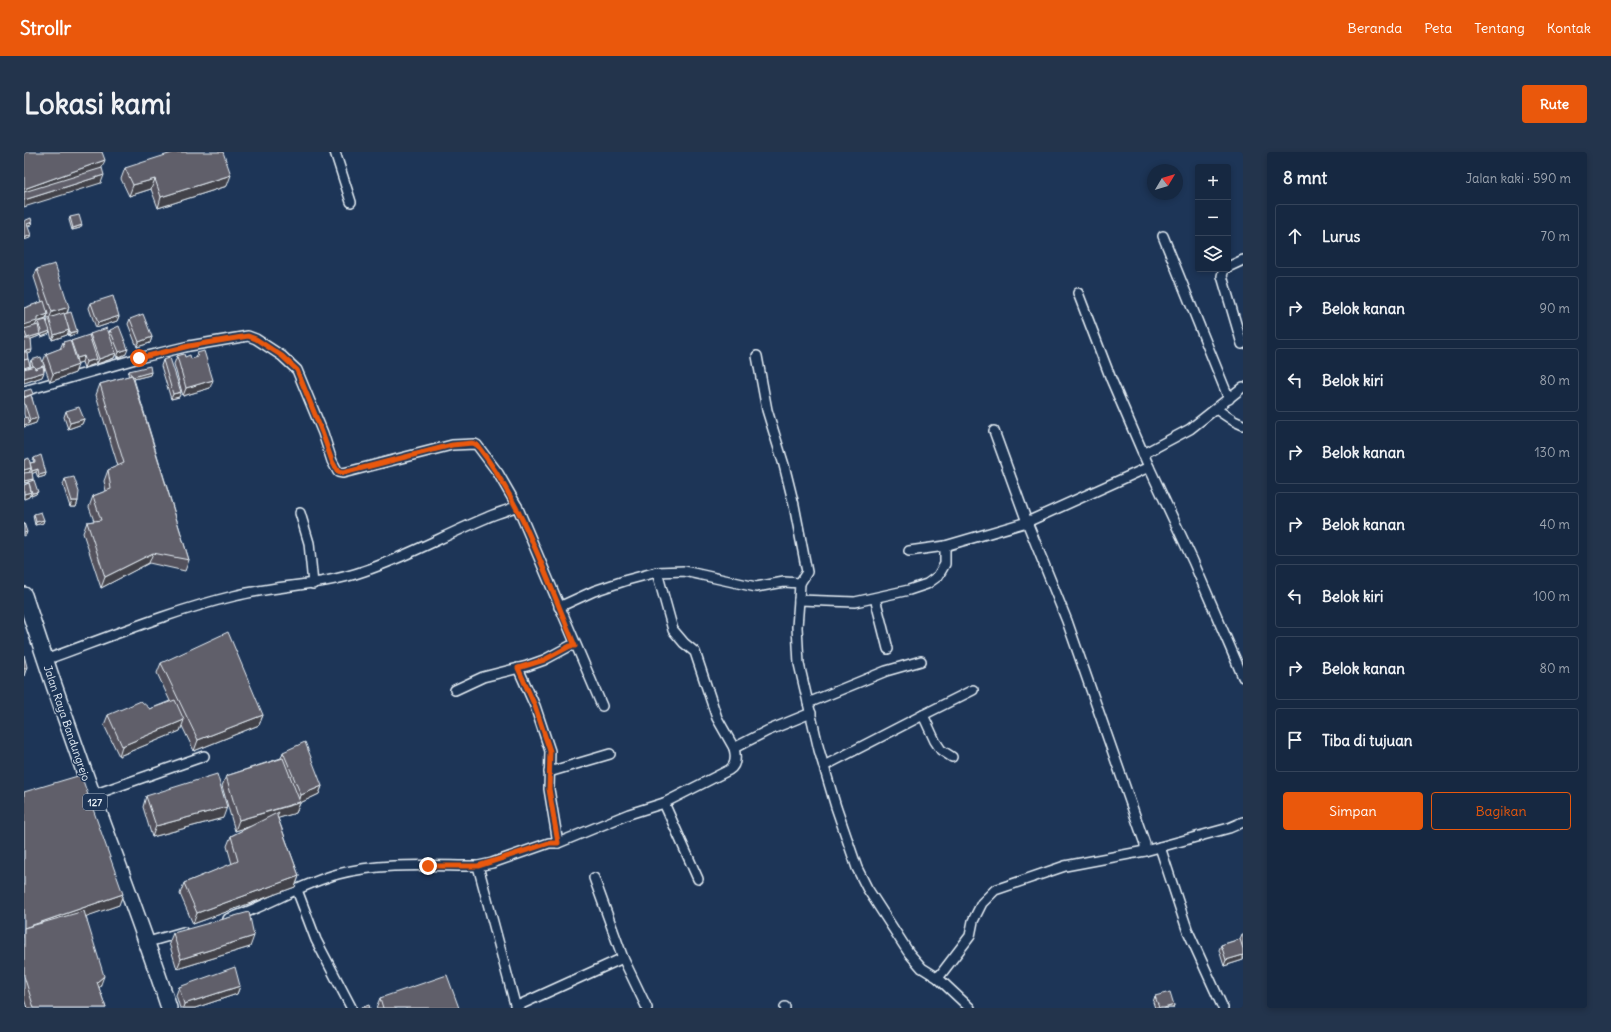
<!DOCTYPE html>
<html lang="id">
<meta charset="utf-8">
<style>
body{margin:0;font-family:Delius,sans-serif;background:#23344c;color:#f1f3f6}
.controls{position:absolute;right:12px;top:12px;display:grid;overflow:hidden;border-radius:4px;box-shadow:0 2px 6px #0003}
.controls button{width:36px;height:36px;display:grid;place-items:center;padding:0;border:0;border-bottom:1px solid #35445a;background:#162841;color:#f1f3f6;font:20px sans-serif}
.compass{position:absolute;left:1123px;top:12px;width:36px;height:36px;border-radius:50%;background:#162841;box-shadow:0 2px 6px #0003;rotate:52deg}
.stop{position:absolute;width:12px;height:12px;margin:-9px;border:3px solid #ea580c;border-radius:50%;background:#fff}
.stop.end{background:#ea580c;border-color:#fff;box-shadow:0 1px 4px #0008}
.list{margin:0;padding:0;list-style:none}
h2{display:flex;justify-content:space-between;align-items:center;height:52px;margin:0;padding:0 16px;font-size:17px}
h2 small{font-size:13px;font-weight:400;color:#9ea6b1}
.list li{display:grid;grid-template-columns:26px 1fr auto;gap:12px;align-items:center;box-sizing:border-box;height:64px;margin:0 8px 8px;padding:0 8px;border:1px solid #35445a;border-radius:4px}
.list b{display:block;font-size:15px;white-space:nowrap}
.list em{font-size:13px;font-style:normal;color:#9ea6b1}
.actions{display:flex;gap:8px;padding:12px 16px}
.actions a{flex:1;padding:9px 0;border:1px solid #ea580c;border-radius:4px;text-align:center;font-size:14px;color:#ea580c}
.actions .main{background:#ea580c;color:#fff}
.icon{flex:none;width:22px;height:22px;fill:none;stroke:currentColor;stroke-width:2;stroke-linecap:round;stroke-linejoin:round}
.map{position:relative;flex:none;width:1219px;height:856px;overflow:hidden;border-radius:4px}
header{display:flex;align-items:center;gap:24px;box-sizing:border-box;height:56px;padding:0 20px;background:#ea580c;color:#fff}
header strong{font-size:19px}
nav{display:flex;gap:22px;margin-inline-start:auto;font-size:14px}
.intro{display:flex;align-items:center;justify-content:space-between;box-sizing:border-box;height:96px;padding:0 24px}
h1{margin:0;font-size:28px}
.button{padding:10px 18px;border-radius:4px;background:#ea580c;color:#fff;font-size:14px;font-weight:700}
main{display:flex;gap:24px;padding:0 24px}
aside{flex:1;background:#162841;border-radius:4px;box-shadow:0 2px 6px #0003}
.map>svg:first-child{display:block}
</style>
<header>
<strong>Strollr</strong>
<nav><a>Beranda</a><a>Peta</a><a>Tentang</a><a>Kontak</a></nav>
</header>
<div class="intro"><h1>Lokasi kami</h1><a class="button">Rute</a></div>
<main>
<div class="map">
<svg width="1219" height="856" viewBox="0 0 1219 856">
<rect width="100%" height="100%" fill="#1d3557"/>
<filter id="ink" filterUnits="userSpaceOnUse"><feTurbulence type="fractalNoise" baseFrequency=".025" numOctaves="2"/><feDisplacementMap in="SourceGraphic" scale="8" xChannelSelector="R" yChannelSelector="G"/><feConvolveMatrix kernelMatrix="1 2 1 2 8 2 1 2 1" color-interpolation-filters="sRGB"/></filter>
<g filter="url(#ink)">
<g fill="none" stroke-linecap="round" stroke-linejoin="round">
<g stroke="#e8f1f8" stroke-width="12">
<g id="street">
<path d="M311 0 327 50"/>
<path d="M1139 84 1205 247"/>
<path d="M1204 115 1219 108"/>
<path d="M1200 117 1198 124 1218 192"/>
<path d="M1054 141 1087 227 1125 315 1169 409 1219 525"/>
<path d="M733 204 743 258 760 313 770 353 783 420 776 431"/>
<path d="M0 239 115 206 165 194 224 184 232 187 258 204 273 218 299 281 308 309 314 320 319 321 428 293 451 292 453 293 474 321 493 354"/>
<path d="M1192 257 1210 269 1219 273"/>
<path d="M970 279 1003 370 1043 469 1121 692V699"/>
<path d="M1119 302 1166 277 1219 235"/>
<path d="M276 361 285 391 289 432"/>
<path d="M885 399 921 394 1003 370 1125 315"/>
<path d="M633 420 649 478 660 491 671 500 693 566 710 596"/>
<path d="M851 446 864 497"/>
<path d="M775 448 773 475 775 512 795 598 812 655 833 716 843 736 885 801 898 816 914 826 946 856"/>
<path d="M535 455 570 439 603 428 633 420 660 419 732 435 760 430 776 431 775 448 831 450 885 438 903 432 914 424 921 412V394"/>
<path d="M21 508C82 486 147 459 210 444 253 433 298 434 340 419 382 405 421 383 462 366 472 361 483 359 493 354L578 554"/>
<path d="M494 516 511 554 526 599 525 637 534 691"/>
<path d="M431 538 459 525 503 514 520 508 546 494H551"/>
<path d="M784 551 862 519 897 509"/>
<path d="M899 563 911 589 917 598 928 605"/>
<path d="M800 614 899 563 949 538"/>
<path d="M525 620 586 602"/>
<path d="M69 643 180 604"/>
<path d="M640 651 674 727"/>
<path d="M1136 695 1163 777 1199 856"/>
<path d="M454 714 492 856"/>
<path d="M570 726 599 806 623 856"/>
<path d="M273 738 292 788 327 855"/>
<path d="M204 767C242 755 276 732 314 722 359 710 408 714 454 714L468 711 525 691H534L605 662 640 651 705 618C713 613 712 604 710 596L743 579 787 561"/>
<path d="M124 790 159 780"/>
<path d="M914 826 946 784 949 769 958 751 971 738 1041 714 1121 699 1205 676 1219 670"/>
<path d="M491 855 599 806"/>
<path d="M761 856V855"/>
</g>
</g>
<g stroke="#e8f1f8" stroke-width="18">
<path id="primary" d="M0 443C22 511 45 578 69 644 95 715 122 785 145 856"/>
</g>
<use href="#street" stroke="#1d3557" stroke-width="9"/>
<use href="#primary" stroke="#1d3557" stroke-width="15"/>
</g>
<g fill="#53515b" stroke="#e8f1f8" fill-rule="evenodd">
<path d="M101 16 203 34 134 56 127 37 105 44 97 27Z"/>
<path d="M46 65 56 76 48 78 45 68Z"/>
<path d="M13 117 45 155 43 162 52 182 45 184 44 181 43 183 28 188 26 180 25 182 17 185 16 183 15 184 7 187V201H3L5 216 7 215 6 211 7 208 21 216 18 225 0 231V187H1L0 183V156L18 150 10 125ZM23 165 24 167 23 171 22 168Z"/>
<path d="M67 151 95 164 93 169 72 176 65 156Z"/>
<path d="M106 167 128 185 126 191 113 195 104 172Z"/>
<path d="M86 178 102 202 93 206 91 202 90 206 73 212 72 209 71 212 60 216 58 210 54 211 51 221 26 230 19 210 22 202 36 197 39 190 47 191V189L65 184 66 182 85 181Z"/>
<path d="M173 201 186 236 159 244 150 212 153 204 161 205 167 207 171 206Z"/>
<path d="M139 208 155 245 147 247 137 214Z"/>
<path d="M105 219 127 220 126 223 110 227 165 408 161 419 125 411 77 436 59 381 63 370 70 369 65 355 69 344 82 339 80 329 84 318 94 314 72 243 76 232 105 224 104 222Z"/>
<path d="M0 239 8 245 12 271 0 275V266H1L0 262Z"/>
<path d="M42 259 60 267 58 272 44 277 40 265Z"/>
<path d="M10 306 22 321 21 324 14 326 12 320 8 321 9 328 12 342 7 344 6 343 5 345 0 347V333L3 332 4 331H0V308L6 311 10 310 9 308Z"/>
<path d="M41 327 54 349 52 355H46L39 333Z"/>
<path d="M10 362 20 368 19 371 11 373 9 364Z"/>
<path d="M137 511 239 563 235 573 170 599 158 574 156 579 95 604 80 573 84 563 126 557 146 549 133 521Z"/>
<path d="M259 600 298 634 295 642 276 651 272 661 254 666 275 724 271 735 169 772 156 742 160 731 208 712 203 694 207 684 227 674 211 679 198 634 202 624 257 606Z"/>
<path d="M0 640 95 753 62 764 76 835 75 836 82 856H3L0 847Z"/>
<path d="M122 644 199 666 128 685 119 655Z"/>
<path d="M149 781 226 795 153 817 145 791Z"/>
<path d="M1218 782H1219V808L1200 814 1195 798 1197 793 1216 787Z"/>
<path d="M216 834 213 842 171 856H156L152 843 155 835Z"/>
<path d="M1131 844 1150 853 1149 856H1131L1129 850Z"/>
<path d="M356 846 435 856H352Z"/>
</g>
<g fill="#43424a" stroke="#e8f1f8">
<path d="M81 8 77 18 0 46V37Z"/>
<path d="M80 23 77 31 0 55V48Z"/>
<path d="M207 23 203 34 134 56 137 45Z"/>
<path d="M131 27 127 37 105 44 109 33Z"/>
<path d="M8 70 7 73 2 75 3 72Z"/>
<path d="M58 73 56 76 48 78 49 76Z"/>
<path d="M7 83 6 86 0 88V86Z"/>
<path d="M45 155 42 163 25 167 28 160Z"/>
<path d="M24 162 22 167 13 170 11 174 0 178V173L13 166Z"/>
<path d="M95 164 93 169 72 176 74 171Z"/>
<path d="M45 178 43 183 28 188 30 183Z"/>
<path d="M26 179 25 182 17 185 18 182Z"/>
<path d="M53 179 52 182 45 184 46 181Z"/>
<path d="M16 182 15 184 2 189 3 186Z"/>
<path d="M128 185 126 191 113 195 115 190Z"/>
<path d="M104 197 102 202 93 206 95 200Z"/>
<path d="M8 198 7 201 0 202V199Z"/>
<path d="M92 201 90 206 73 212 75 207Z"/>
<path d="M60 204 58 210 51 212 53 206Z"/>
<path d="M73 207 71 212 60 216 62 210Z"/>
<path d="M54 213 51 221 26 230 29 222Z"/>
<path d="M20 220 18 225 0 231V226Z"/>
<path d="M127 220 126 223 106 228 107 225Z"/>
<path d="M189 228 186 236 159 244 162 236Z"/>
<path d="M157 240 155 245 147 247 149 242Z"/>
<path d="M14 266 12 271 0 275V273L5 271 6 268Z"/>
<path d="M60 267 58 272 44 277 46 271Z"/>
<path d="M7 316 5 321 0 323V318Z"/>
<path d="M14 317 12 320 7 322 8 319Z"/>
<path d="M22 321 21 324 14 326 15 323Z"/>
<path d="M9 327 8 329 0 331V329Z"/>
<path d="M7 340 5 345 0 347V342Z"/>
<path d="M14 340 12 342 7 344 8 341Z"/>
<path d="M48 349H54L52 355H46Z"/>
<path d="M20 368 19 371 11 373 12 370Z"/>
<path d="M3 380 2 383 0 384V381Z"/>
<path d="M129 401 125 411 77 436 81 425Z"/>
<path d="M3 515 0 524V517Z"/>
<path d="M239 563 235 573 170 599 174 588Z"/>
<path d="M160 568 156 579 95 604 98 594Z"/>
<path d="M298 634 295 642 276 651 272 661 211 679 215 668 275 651 277 643Z"/>
<path d="M203 655 199 666 128 685 132 674Z"/>
<path d="M275 724 271 735 169 772 173 761Z"/>
<path d="M99 742 95 753 0 786V776Z"/>
<path d="M230 784 226 795 153 817 157 807Z"/>
<path d="M1219 803V808L1200 814 1202 808Z"/>
<path d="M80 824 76 835 69 841 73 830Z"/>
<path d="M216 834 213 842 171 856H159L160 852Z"/>
<path d="M1150 853 1149 856H1140Z"/>
</g>
<g fill="#605e6a" stroke="#e8f1f8">
<path d="M0 0H78L81 8 0 37Z"/>
<path d="M151 0H199L207 23 137 45 131 27 109 33 101 16Z"/>
<path d="M78 16 80 23 0 48V40Z"/>
<path d="M55 63 58 73 49 76 46 65Z"/>
<path d="M7 66 8 70 3 72 7 83 0 86V69Z"/>
<path d="M31 112 45 155 28 160 13 117Z"/>
<path d="M89 144 95 164 74 171 67 151Z"/>
<path d="M20 149 24 162 13 166V169L0 173V156Z"/>
<path d="M47 160 53 179 46 181 40 162Z"/>
<path d="M40 161 45 178 30 183 25 166Z"/>
<path d="M119 162 128 185 115 190 106 167Z"/>
<path d="M22 168 26 179 18 182 14 170Z"/>
<path d="M14 173 16 182 3 186 0 177Z"/>
<path d="M95 174 104 197 95 200 86 178Z"/>
<path d="M83 176 92 201 75 207 66 182Z"/>
<path d="M65 183 73 207 62 210 60 204 53 206 47 189Z"/>
<path d="M0 187H7L8 198 0 199Z"/>
<path d="M46 188 54 213 29 222 22 202 40 195 39 190Z"/>
<path d="M180 199 189 228 162 236 153 204 160 202 161 205 166 203 167 207 174 205 173 201Z"/>
<path d="M0 200H3L4 208V207L0 208Z"/>
<path d="M17 205 21 216H19V214L11 217 10 214H9L7 208Z"/>
<path d="M146 206 157 240 149 242 139 208Z"/>
<path d="M4 207 6 214 0 216V208Z"/>
<path d="M10 214 11 217 19 214 20 220 0 226V217Z"/>
<path d="M126 214 127 220 109 225 108 223H107L105 219Z"/>
<path d="M108 223 165 408 129 401 81 425 63 370 77 368 69 344 87 337 84 318 100 311 76 232Z"/>
<path d="M7 237 9 242 0 245V239Z"/>
<path d="M7 243 14 266 6 268 0 250V246Z"/>
<path d="M55 255 60 267 46 271 42 259Z"/>
<path d="M3 265 5 271 0 273V266Z"/>
<path d="M17 303 22 321 15 323 14 317 8 319 6 311 11 310 10 306Z"/>
<path d="M5 306 7 316 0 318V308Z"/>
<path d="M8 320 9 327 0 329V321Z"/>
<path d="M50 325 55 340 54 349H48L41 327Z"/>
<path d="M10 328 14 340 8 341 5 331 4 332V330Z"/>
<path d="M5 331 7 340 0 342V333Z"/>
<path d="M17 360 20 368 12 370 10 362Z"/>
<path d="M0 371 3 380 0 381Z"/>
<path d="M204 480 239 563 174 588 137 511Z"/>
<path d="M0 503 3 515 0 517Z"/>
<path d="M151 548 160 568 98 594 84 563 117 549 126 557Z"/>
<path d="M281 590 298 634 277 643 259 600Z"/>
<path d="M259 606 276 650 215 668 202 624Z"/>
<path d="M193 622 203 655 132 674 122 644Z"/>
<path d="M57 623 99 742 0 776V640Z"/>
<path d="M255 660 253 664 275 724 173 761 160 731 214 709 207 684Z"/>
<path d="M60 759 80 824 73 830 82 856H10L0 824V776Z"/>
<path d="M225 760 230 784 157 807 149 781Z"/>
<path d="M1216 787 1219 797V803L1202 808 1197 793Z"/>
<path d="M211 815 216 834 160 852 155 835Z"/>
<path d="M423 823 435 856H359L356 846Z"/>
<path d="M1146 840 1150 853 1140 856H1135L1131 844Z"/>
<path d="M345 853 346 856H336Z"/>
</g>
</g>
<g fill="none" stroke-linecap="round" stroke-linejoin="round" filter="url(#ink)">
<path stroke="#ea580c" stroke-width="5" d="M115 206 165 194 224 184 232 187 258 204 273 218 298 280 308 309 314 320 319 321 428 293 448 291 453 293C499 352 522 425 551 494H546L520 508 494 516 511 554 526 599 525 637 534 691H525L454 714H404"/>
</g>
<g text-anchor="middle" stroke-width="3" stroke-linejoin="round" paint-order="stroke">
<rect fill="#1d3557" stroke="#abb9c8" stroke-width="1" x="59" y="642" width="24" height="16" rx="3"/>
<g font-size="10" font-weight="bold" fill="#e8f1f8">
<text x="71" y="654">127</text>
</g>
<g font-size="11" fill="#e8f1f8" stroke="#1d3557">
<text transform="translate(43 571) rotate(71)" y="4">Jalan Raya Bandungrejo</text>
</g>
</g>
</svg>
<div class="controls">
<button>+</button>
<button>−</button>
<button><svg class="icon" aria-label="layers" viewBox="0 0 24 24"><path d="M12 4l9 5-9 5-9-5zM3 14l9 5 9-5"/></svg></button>
</div>
<svg class="compass" viewBox="-18 -18 36 36"><path d="M0-13l5 13h-10z" fill="#e53935"/><path d="M0 13l5-13h-10z" fill="#9ea6b1"/></svg>
<div class="stop" style="left:115px;top:206px"></div>
<div class="stop end" style="left:404px;top:714px"></div>
</div>
<aside>
<h2>8 mnt<small>Jalan kaki · 590 m</small></h2>
<ul class="list">
<li><svg class="icon" aria-label="ahead" viewBox="0 0 24 24"><path d="M12 20V5M6 11l6-6 6 6"/></svg><div><b>Lurus</b></div><em>70 m</em></li>
<li><svg class="icon" aria-label="right" viewBox="0 0 24 24"><path d="M7 20v-9h11M14 6l5 5-5 5"/></svg><div><b>Belok kanan</b></div><em>90 m</em></li>
<li><svg class="icon" aria-label="left" viewBox="0 0 24 24"><path d="M17 20v-9H6M10 6l-5 5 5 5"/></svg><div><b>Belok kiri</b></div><em>80 m</em></li>
<li><svg class="icon" aria-label="right" viewBox="0 0 24 24"><path d="M7 20v-9h11M14 6l5 5-5 5"/></svg><div><b>Belok kanan</b></div><em>130 m</em></li>
<li><svg class="icon" aria-label="right" viewBox="0 0 24 24"><path d="M7 20v-9h11M14 6l5 5-5 5"/></svg><div><b>Belok kanan</b></div><em>40 m</em></li>
<li><svg class="icon" aria-label="left" viewBox="0 0 24 24"><path d="M17 20v-9H6M10 6l-5 5 5 5"/></svg><div><b>Belok kiri</b></div><em>100 m</em></li>
<li><svg class="icon" aria-label="right" viewBox="0 0 24 24"><path d="M7 20v-9h11M14 6l5 5-5 5"/></svg><div><b>Belok kanan</b></div><em>80 m</em></li>
<li><svg class="icon" aria-label="arrive" viewBox="0 0 24 24"><path d="M6 21V4h12l-3 4 3 4H6"/></svg><div><b>Tiba di tujuan</b></div></li>
</ul>
<div class="actions"><a class="main">Simpan</a><a>Bagikan</a></div>
</aside>
</main>
